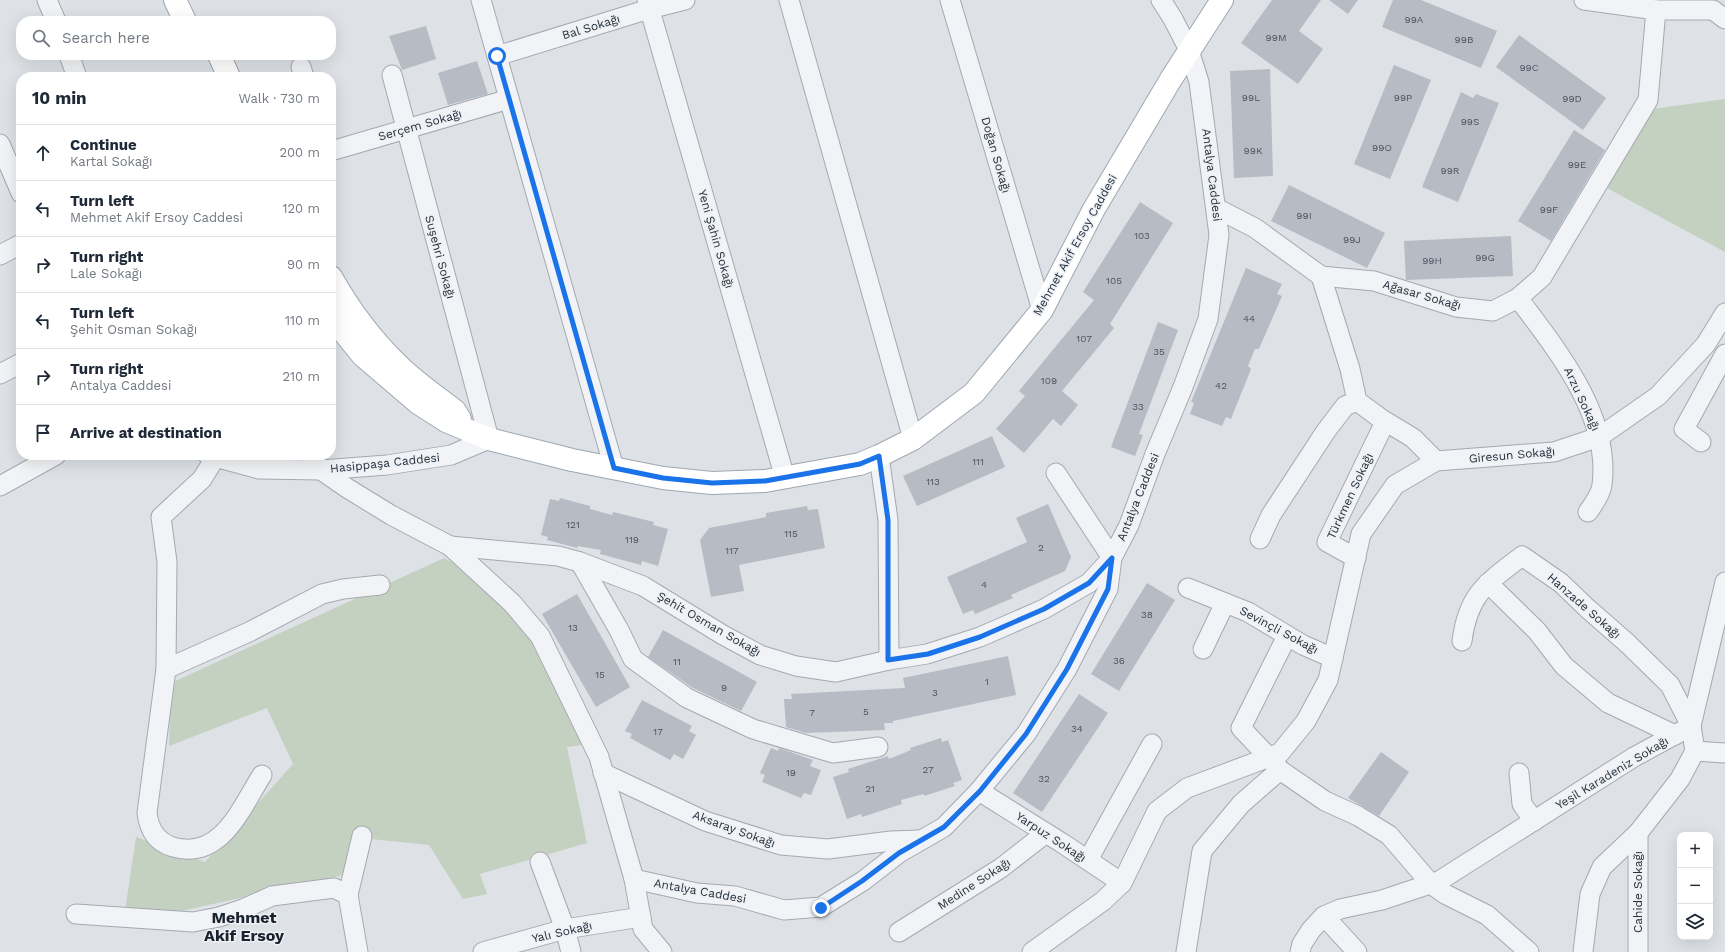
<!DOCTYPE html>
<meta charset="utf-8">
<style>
body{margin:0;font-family:"Work Sans",sans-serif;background:#f2f2f3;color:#1f2937}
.controls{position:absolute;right:12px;bottom:12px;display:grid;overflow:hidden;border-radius:8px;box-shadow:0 4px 16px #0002}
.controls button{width:36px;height:36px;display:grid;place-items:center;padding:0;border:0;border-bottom:1px solid #e0e1e3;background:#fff;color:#1f2937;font:20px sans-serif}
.stop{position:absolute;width:12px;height:12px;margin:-9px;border:3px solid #1a73e8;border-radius:50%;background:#fff}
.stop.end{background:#1a73e8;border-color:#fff;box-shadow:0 1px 4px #0008}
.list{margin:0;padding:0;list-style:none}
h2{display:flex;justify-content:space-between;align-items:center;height:52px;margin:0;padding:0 16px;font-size:17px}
h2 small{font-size:13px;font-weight:400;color:#747a83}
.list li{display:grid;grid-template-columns:26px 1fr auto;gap:12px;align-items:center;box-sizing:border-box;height:56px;padding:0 16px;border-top:1px solid #e0e1e3}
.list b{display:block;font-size:15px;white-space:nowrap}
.list p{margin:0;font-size:13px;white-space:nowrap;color:#747a83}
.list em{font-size:13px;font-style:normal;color:#747a83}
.icon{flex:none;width:22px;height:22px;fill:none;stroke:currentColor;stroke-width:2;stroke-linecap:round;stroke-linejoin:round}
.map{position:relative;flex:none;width:1725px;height:952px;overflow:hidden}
.search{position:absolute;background:#fff;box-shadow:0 4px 16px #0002;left:16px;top:16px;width:320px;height:44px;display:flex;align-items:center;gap:10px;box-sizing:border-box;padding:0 14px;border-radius:16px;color:#747a83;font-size:15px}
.panel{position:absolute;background:#fff;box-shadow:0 4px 16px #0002;left:16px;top:72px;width:320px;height:388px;border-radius:16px}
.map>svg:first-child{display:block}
</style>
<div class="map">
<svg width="1725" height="952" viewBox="0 0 1725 952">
<rect width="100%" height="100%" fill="#dee2e7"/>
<g fill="#c5d1c0">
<path d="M1725 99V252L1592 180 1652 109Z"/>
<path d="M444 558 481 578 534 632 582 745 567 747 587 843 480 874 487 894 463 899 429 845 371 839 340 876 123 924 136 837 205 862 293 764 267 708 169 746 171 683Z"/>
</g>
<g fill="#b6bbc4">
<path d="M1272 0H1321L1299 31 1323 49 1298 84 1241 43Z"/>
<path d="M1329 0H1358L1348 14Z"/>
<path d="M1393 0H1421L1497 31 1481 68 1382 27Z"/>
<path d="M426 26 436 59 402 70 389 36Z"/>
<path d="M1519 35 1606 98 1583 130 1496 67Z"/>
<path d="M477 61 488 94 448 105 438 73Z"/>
<path d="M1394 65 1431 80 1390 179 1354 164Z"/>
<path d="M1270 69 1273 176 1234 178 1230 71Z"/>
<path d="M1461 92 1473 98 1476 94 1499 103 1458 202 1422 187Z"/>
<path d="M1574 130 1605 150 1551 241 1518 221Z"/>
<path d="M1289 185 1385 233 1367 268 1271 221Z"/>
<path d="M1140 202 1173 223 1110 324 1114 328 1062 391 1078 405 1061 426 1053 419 1024 453 996 429 1025 396 1019 391 1094 300 1083 292Z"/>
<path d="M1511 236 1513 276 1406 280 1404 241Z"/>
<path d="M1246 268 1282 284 1277 294 1282 296 1259 349H1255L1248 366 1251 369 1231 419 1226 417 1222 426 1190 414 1194 403 1191 402Z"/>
<path d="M1158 322 1178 330 1139 434 1143 435 1135 456 1111 447Z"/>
<path d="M992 436 1005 467 917 506 903 476Z"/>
<path d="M560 498 590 506V509L612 515 613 512 654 522 653 525 668 529 658 566 642 561 641 565 600 554 601 550 578 546 577 548 547 540 548 537 541 535 550 499 559 501Z"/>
<path d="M1048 504 1071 557 1065 571 1011 595 1013 598 975 614 973 610 963 614 947 577 1027 542 1016 518Z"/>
<path d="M807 506 808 510 818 509 825 548 739 565 744 591 711 597 700 540 709 528 766 517V513Z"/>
<path d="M1147 583 1175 600 1119 691 1091 674Z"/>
<path d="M577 594 630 687 596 707 542 614Z"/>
<path d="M663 630 757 682 741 711 693 688 648 657Z"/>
<path d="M1008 656 1016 695 893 721V723H884L885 730 806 733 786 727 784 699H792L791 694 905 688 903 678Z"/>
<path d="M1079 694 1108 713 1042 812 1013 793Z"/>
<path d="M642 700 692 726 689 731 696 735 683 759 674 754 670 760 630 738 632 734 625 731Z"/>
<path d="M941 738 942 742 948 740 962 780 953 783 955 786 924 796V794L901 800 902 804 862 817 861 814 847 819 833 777 849 772 848 769 888 756 889 759 911 750 910 748Z"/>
<path d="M771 748 778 751 779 748 813 760 810 766 821 770 811 795 804 793 801 798 762 782 765 775 760 773Z"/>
<path d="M1381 752 1409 772 1379 816 1348 798Z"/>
</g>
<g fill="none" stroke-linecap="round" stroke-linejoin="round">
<g stroke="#a4a9b1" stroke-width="21">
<g id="minor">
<path d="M47 0 56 21"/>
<path d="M481 0 614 468"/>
<path d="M647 0 785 478"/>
<path d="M789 0 913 439"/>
<path d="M950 0 1042 310"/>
<path d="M1584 0 1656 10H1713L1725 19"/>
<path d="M69 55 77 77"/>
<path d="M497 56 649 9 685 0"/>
<path d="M301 67 304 77"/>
<path d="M0 144 21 193"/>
<path d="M331 151 509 99"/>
<path d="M1216 208 1255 228 1321 276"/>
<path d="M0 255 21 244"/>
<path d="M1321 276 1374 281 1456 307 1493 311 1518 298 1542 277 1648 100 1656 10"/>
<path d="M1321 276 1350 369 1357 401 1380 418 1413 438 1436 461"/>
<path d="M1518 298C1557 350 1611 416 1602 485 1601 494 1593 505 1588 512"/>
<path d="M0 374 21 363"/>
<path d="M1701 442 1684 429 1725 354"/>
<path d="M208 455 259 469 321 470 387 465 451 455 489 439 392 75"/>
<path d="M310 455 321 470 347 488 391 515 450 546 512 603 540 636 599 757 634 879 643 929 662 952"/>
<path d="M879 456 888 520 889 660"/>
<path d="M215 458 202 479 161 517 167 562 166 669 147 813C149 829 156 842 173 847 221 861 241 808 262 775"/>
<path d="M0 486 56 455"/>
<path d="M1260 539 1271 515 1326 431 1345 406 1357 401"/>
<path d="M450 546 558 556 580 562 643 586 723 635 760 655 796 666 836 672 889 660 927 654 980 637 1044 609 1089 583 1112 558 1056 473"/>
<path d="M1356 558 1327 542 1385 422"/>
<path d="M580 562 619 630 633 659 687 698 753 729 833 753 878 747"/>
<path d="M1488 583 1537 631 1564 666 1608 703 1675 735"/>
<path d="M1188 588 1248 612 1303 645 1333 658"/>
<path d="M1462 641C1468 594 1487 583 1522 556L1561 583 1587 608 1627 643 1670 685 1691 726 1695 751 1680 779 1638 833 1602 867 1590 894 1583 952"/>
<path d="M1203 649 1225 603"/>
<path d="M166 669 249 632 322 594 343 589 380 585"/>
<path d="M1691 726 1725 582"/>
<path d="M1695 751 1725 753"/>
<path d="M1277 766 1241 728 1287 636"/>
<path d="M603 773 705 821 781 845 828 849 891 841 919 840"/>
<path d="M1519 773 1522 804 1534 821"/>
<path d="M979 791 1062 843 1122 883"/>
<path d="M1638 833V952"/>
<path d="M1088 860 1152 744"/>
<path d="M540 862 565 929 571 952"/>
<path d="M634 879 697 893 735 896 784 910 821 907 863 881 899 853 944 827 979 791 1026 734 1067 669 1108 589 1112 558 1129 525 1155 454 1183 387 1208 319 1219 235 1199 82 1189 50 1173 19 1161 0"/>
<path d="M348 895 362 836"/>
<path d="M76 914 193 922 219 917 243 909 272 896 334 888 348 895 358 952"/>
<path d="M1324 916 1357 952"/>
<path d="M899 932 1001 868 1046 833"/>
<path d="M483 952 565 929 641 917"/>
<path d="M1032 952 1103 901 1122 883 1157 811 1187 788 1280 753 1306 721 1328 680 1361 534 1395 485 1436 461 1554 452 1599 437 1658 396 1706 344 1725 313"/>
<path d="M1186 952 1202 851 1241 804 1280 770 1325 801 1358 816 1389 835 1431 884 1445 894 1487 915 1529 952"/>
<path d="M1300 952 1302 944 1311 930 1324 916 1340 909 1382 900 1439 881 1634 757 1691 726"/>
</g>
</g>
<g stroke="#9ea7b2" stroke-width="24">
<g id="major">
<path d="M175 0 185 21"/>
<path d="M219 55 229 77"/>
<path d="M331 277C349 309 371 339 398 365 415 382 436 396 455 411L460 419"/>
<path d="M331 313 342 330 363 356 418 403 446 421 489 439 572 460 663 478 712 483 765 481 860 464 879 456 913 439 974 393 1042 310 1094 209 1171 79 1222 0"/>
</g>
</g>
<use href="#minor" stroke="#f1f3f6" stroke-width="19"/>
<use href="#major" stroke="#fff" stroke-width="22"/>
</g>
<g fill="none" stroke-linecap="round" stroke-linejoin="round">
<path stroke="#1a73e8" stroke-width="5" d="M497 56 614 468 663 478 712 483 765 481 860 464 879 456 888 520V660L928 654 980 637 1044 609 1089 583 1112 558 1108 589 1067 669 1026 734 980 791 944 827 899 853 862 881 821 908"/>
</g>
<g text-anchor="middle" stroke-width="3" stroke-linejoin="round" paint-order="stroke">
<g font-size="10" fill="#4c545f">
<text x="1414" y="23">99A</text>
<text x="1276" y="41">99M</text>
<text x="1464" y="43">99B</text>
<text x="1529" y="71">99C</text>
<text x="1251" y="101">99L</text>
<text x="1403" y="101">99P</text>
<text x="1572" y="102">99D</text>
<text x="1470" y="125">99S</text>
<text x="1382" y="151">99O</text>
<text x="1253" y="154">99K</text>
<text x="1577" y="168">99E</text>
<text x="1450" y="174">99R</text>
<text x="1549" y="213">99F</text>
<text x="1304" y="219">99I</text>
<text x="1142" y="239">103</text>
<text x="1352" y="243">99J</text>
<text x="1485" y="261">99G</text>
<text x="1432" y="264">99H</text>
<text x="1114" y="284">105</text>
<text x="1249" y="322">44</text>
<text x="1084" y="342">107</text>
<text x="1159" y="355">35</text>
<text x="1049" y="384">109</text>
<text x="1221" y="389">42</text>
<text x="1138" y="410">33</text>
<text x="978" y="465">111</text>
<text x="933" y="485">113</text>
<text x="573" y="528">121</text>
<text x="791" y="537">115</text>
<text x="632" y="543">119</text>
<text x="1041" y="551">2</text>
<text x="732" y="554">117</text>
<text x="984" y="588">4</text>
<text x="1147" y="618">38</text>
<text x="573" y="631">13</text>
<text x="1119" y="664">36</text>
<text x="677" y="665">11</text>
<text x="600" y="678">15</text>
<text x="987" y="685">1</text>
<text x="724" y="691">9</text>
<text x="935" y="696">3</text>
<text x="866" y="715">5</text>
<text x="812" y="716">7</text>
<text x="1077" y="732">34</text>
<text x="658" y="735">17</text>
<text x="928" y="773">27</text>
<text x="791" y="776">19</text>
<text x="1044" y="782">32</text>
<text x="870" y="792">21</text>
</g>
<g font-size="12" fill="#28313d" stroke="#edf1f5">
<text transform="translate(591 27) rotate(-17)" y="4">Bal Sokağı</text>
<text transform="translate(420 125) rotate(-16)" y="4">Serçem Sokağı</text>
<text transform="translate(996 155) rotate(74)" y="4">Doğan Sokağı</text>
<text transform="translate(1212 175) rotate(83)" y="4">Antalya Caddesi</text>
<text transform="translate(716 239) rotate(74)" y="4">Yeni Şahin Sokağı</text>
<text transform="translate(1075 245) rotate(-61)" y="4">Mehmet Akif Ersoy Caddesi</text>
<text transform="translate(440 257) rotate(75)" y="4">Suşehri Sokağı</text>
<text transform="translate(1422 295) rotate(16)" y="4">Ağasar Sokağı</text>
<text transform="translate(1582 399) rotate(65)" y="4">Arzu Sokağı</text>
<text transform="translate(1512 455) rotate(-5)" y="4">Giresun Sokağı</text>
<text transform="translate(385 463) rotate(-6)" y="4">Hasippaşa Caddesi</text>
<text transform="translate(1350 496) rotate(-65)" y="4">Türkmen Sokağı</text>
<text transform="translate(1138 497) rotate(-68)" y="4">Antalya Caddesi</text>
<text transform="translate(1584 606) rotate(41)" y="4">Hanzade Sokağı</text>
<text transform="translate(709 624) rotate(30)" y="4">Şehit Osman Sokağı</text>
<text transform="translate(1279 630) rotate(28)" y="4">Sevinçli Sokağı</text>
<text transform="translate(1612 773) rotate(-31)" y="4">Yeşil Karadeniz Sokağı</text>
<text transform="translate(734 829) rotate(20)" y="4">Aksaray Sokağı</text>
<text transform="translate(1051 837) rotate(33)" y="4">Yarpuz Sokağı</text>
<text transform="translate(974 884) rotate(-33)" y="4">Medine Sokağı</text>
<text transform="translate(700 891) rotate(10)" y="4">Antalya Caddesi</text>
<text transform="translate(1638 892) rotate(-90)" y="4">Cahide Sokağı</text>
<text transform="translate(562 932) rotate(-13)" y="4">Yalı Sokağı</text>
</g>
<g font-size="16" font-weight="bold" fill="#1a222e" stroke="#edf1f5">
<text x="244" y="923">Mehmet<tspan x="244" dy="18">Akif Ersoy</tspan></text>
</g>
</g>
</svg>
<div class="controls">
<button>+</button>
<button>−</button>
<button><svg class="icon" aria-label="layers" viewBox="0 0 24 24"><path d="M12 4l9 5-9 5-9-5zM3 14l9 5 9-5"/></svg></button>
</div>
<div class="stop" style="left:497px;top:56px"></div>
<div class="stop end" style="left:821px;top:908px"></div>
<div class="search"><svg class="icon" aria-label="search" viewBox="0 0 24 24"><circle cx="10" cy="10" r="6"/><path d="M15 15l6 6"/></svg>Search here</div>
<section class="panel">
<h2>10 min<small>Walk · 730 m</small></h2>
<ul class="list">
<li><svg class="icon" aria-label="ahead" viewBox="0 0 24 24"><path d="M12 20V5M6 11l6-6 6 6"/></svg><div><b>Continue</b><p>Kartal Sokağı</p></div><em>200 m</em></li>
<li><svg class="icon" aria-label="left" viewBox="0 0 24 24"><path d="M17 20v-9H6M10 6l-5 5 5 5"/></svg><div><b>Turn left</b><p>Mehmet Akif Ersoy Caddesi</p></div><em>120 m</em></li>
<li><svg class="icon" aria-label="right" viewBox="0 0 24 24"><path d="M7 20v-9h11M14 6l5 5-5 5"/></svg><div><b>Turn right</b><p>Lale Sokağı</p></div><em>90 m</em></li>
<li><svg class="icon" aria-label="left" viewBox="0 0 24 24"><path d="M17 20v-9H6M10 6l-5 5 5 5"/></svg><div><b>Turn left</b><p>Şehit Osman Sokağı</p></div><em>110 m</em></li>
<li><svg class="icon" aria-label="right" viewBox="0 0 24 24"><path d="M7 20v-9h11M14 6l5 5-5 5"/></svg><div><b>Turn right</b><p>Antalya Caddesi</p></div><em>210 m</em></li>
<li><svg class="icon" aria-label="arrive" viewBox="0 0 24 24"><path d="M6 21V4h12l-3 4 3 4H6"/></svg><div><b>Arrive at destination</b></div></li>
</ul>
</section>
</div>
